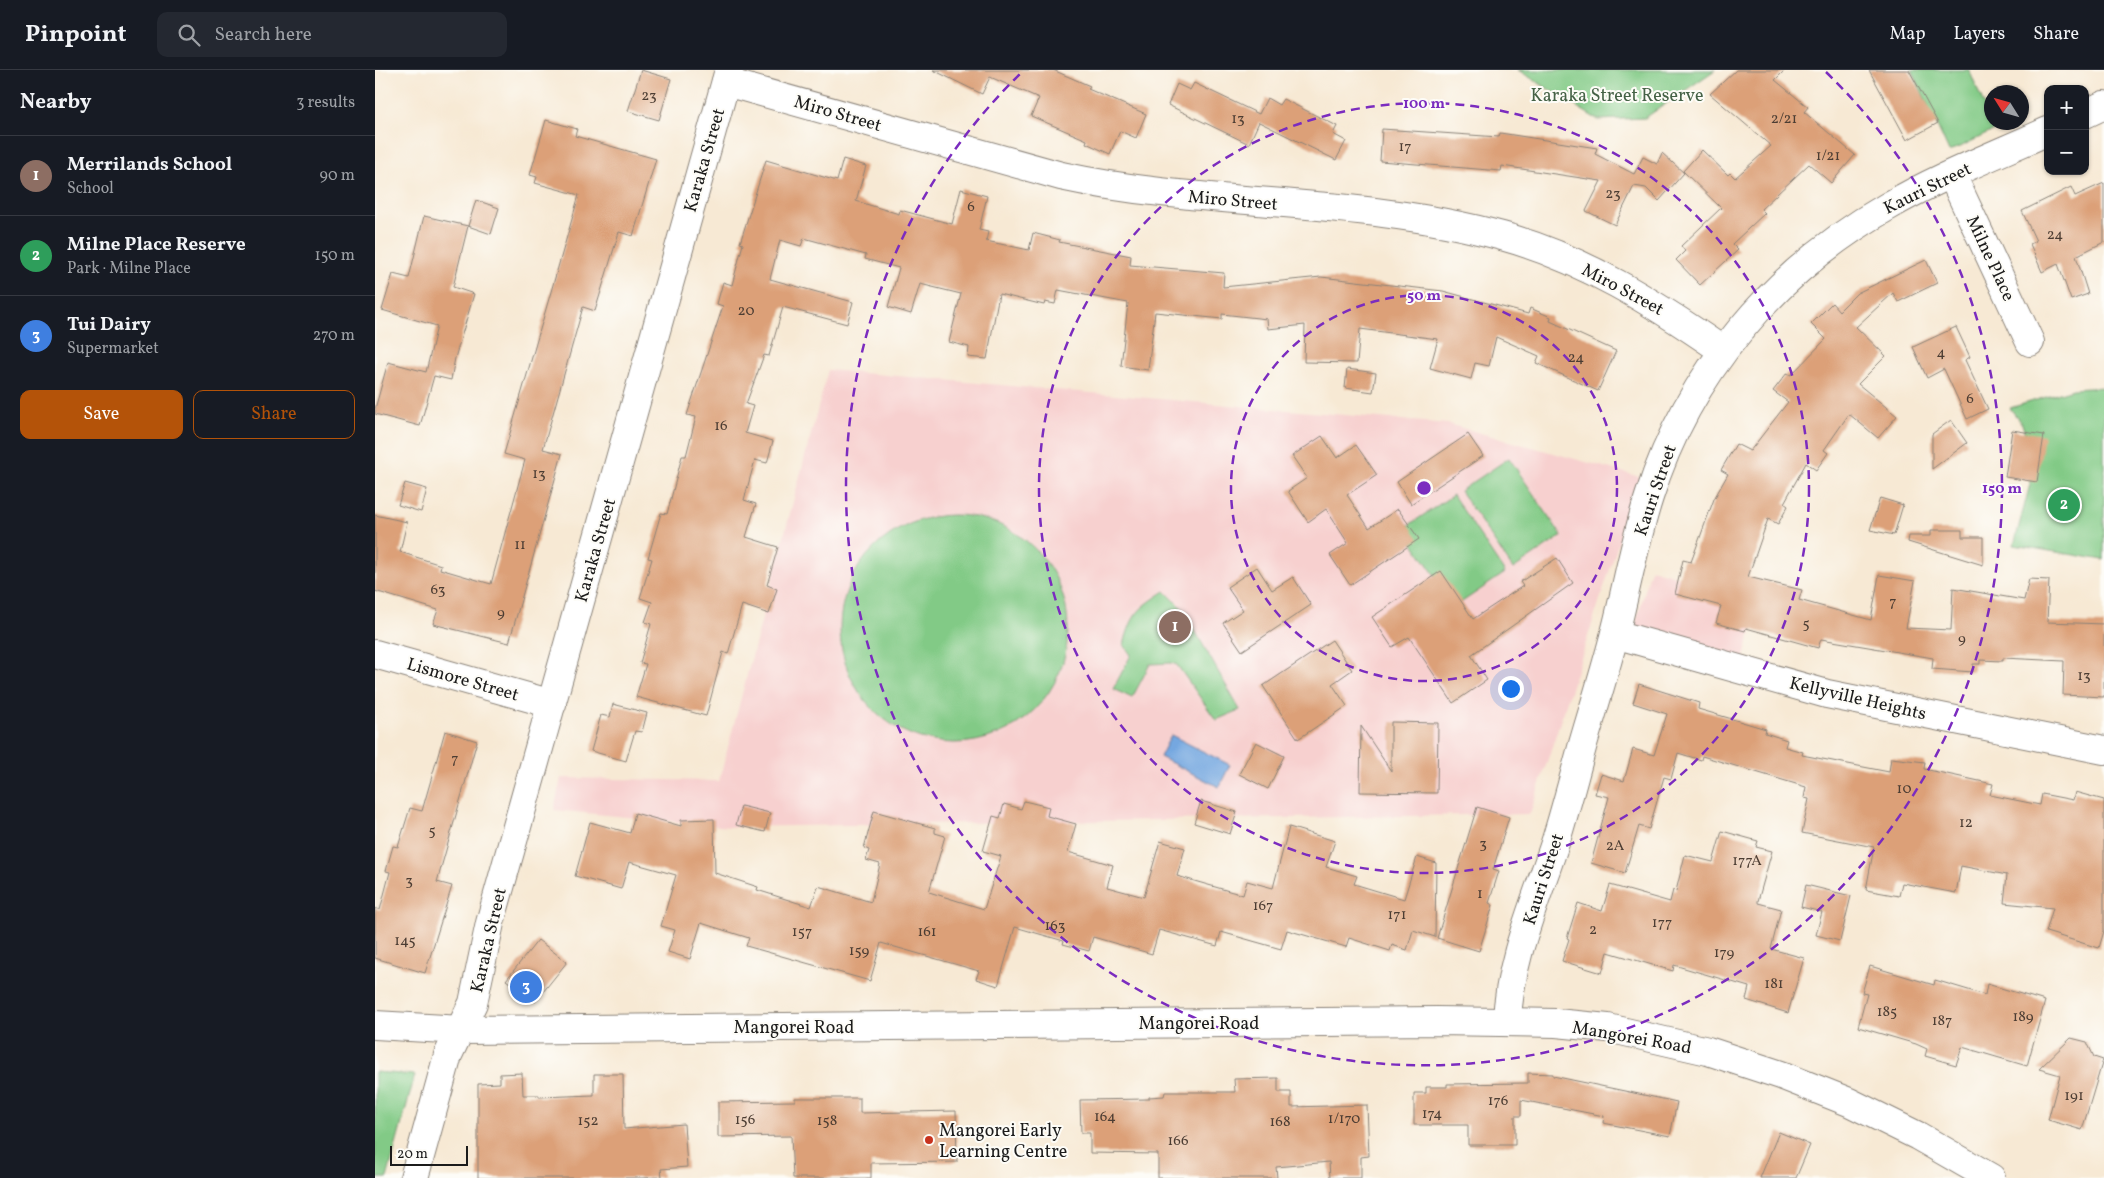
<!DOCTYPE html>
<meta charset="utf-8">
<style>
body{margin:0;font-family:Vollkorn,serif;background:#242831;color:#f1f3f6}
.controls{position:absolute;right:15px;top:15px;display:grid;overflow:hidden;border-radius:10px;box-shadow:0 1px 4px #0004}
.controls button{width:45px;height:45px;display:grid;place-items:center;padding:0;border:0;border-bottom:1px solid #363941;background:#171b24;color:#f1f3f6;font:25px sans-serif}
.compass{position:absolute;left:1609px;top:15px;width:45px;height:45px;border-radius:50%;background:#171b24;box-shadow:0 1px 4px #0004;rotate:307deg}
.scale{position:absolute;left:15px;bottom:12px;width:78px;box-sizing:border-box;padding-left:5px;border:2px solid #1c1c1c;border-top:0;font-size:14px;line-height:18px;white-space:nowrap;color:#1c1c1c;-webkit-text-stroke:4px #fdfcf7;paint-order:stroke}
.you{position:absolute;left:1135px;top:618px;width:18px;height:18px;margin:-12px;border:4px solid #fff;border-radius:50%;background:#1a73e8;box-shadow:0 0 0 8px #1a73e833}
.badge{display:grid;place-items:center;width:32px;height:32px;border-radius:50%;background:#b45309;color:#fff;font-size:16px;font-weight:700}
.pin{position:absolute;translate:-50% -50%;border:2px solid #fff;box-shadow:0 1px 5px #0006}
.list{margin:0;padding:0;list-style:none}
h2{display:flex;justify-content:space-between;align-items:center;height:65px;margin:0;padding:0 20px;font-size:21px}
h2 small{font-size:16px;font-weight:400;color:#9ea1a6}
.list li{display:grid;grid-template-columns:32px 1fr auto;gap:15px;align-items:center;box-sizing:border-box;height:80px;padding:0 20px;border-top:1px solid #363941}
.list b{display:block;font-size:19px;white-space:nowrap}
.list p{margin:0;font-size:16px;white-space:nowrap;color:#9ea1a6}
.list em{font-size:16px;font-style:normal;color:#9ea1a6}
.actions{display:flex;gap:10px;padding:15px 20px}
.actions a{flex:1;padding:11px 0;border:1px solid #b45309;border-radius:10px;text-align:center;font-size:18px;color:#b45309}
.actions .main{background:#b45309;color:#fff}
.icon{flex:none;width:28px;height:28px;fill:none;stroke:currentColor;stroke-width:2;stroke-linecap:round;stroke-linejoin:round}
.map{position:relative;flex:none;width:1729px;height:1108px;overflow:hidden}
header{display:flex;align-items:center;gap:30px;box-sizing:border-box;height:70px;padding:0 25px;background:#171b24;border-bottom:1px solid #363941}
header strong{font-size:24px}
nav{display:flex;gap:28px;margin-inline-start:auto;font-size:18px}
.search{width:350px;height:45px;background:#242831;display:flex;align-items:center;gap:12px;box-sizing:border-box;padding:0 18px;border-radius:10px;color:#9ea1a6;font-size:19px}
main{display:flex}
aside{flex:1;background:#171b24}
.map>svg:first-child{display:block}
</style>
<header>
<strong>Pinpoint</strong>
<div class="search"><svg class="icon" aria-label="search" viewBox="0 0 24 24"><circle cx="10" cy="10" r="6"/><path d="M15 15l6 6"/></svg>Search here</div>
<nav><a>Map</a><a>Layers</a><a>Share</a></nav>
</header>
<main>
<aside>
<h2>Nearby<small>3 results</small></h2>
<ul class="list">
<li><span class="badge" style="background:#8d6e63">1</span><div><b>Merrilands School</b><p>School</p></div><em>90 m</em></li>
<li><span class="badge" style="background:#2e9e5b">2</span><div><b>Milne Place Reserve</b><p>Park · Milne Place</p></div><em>150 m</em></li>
<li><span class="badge" style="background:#3f7fe0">3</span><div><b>Tui Dairy</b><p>Supermarket</p></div><em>270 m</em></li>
</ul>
<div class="actions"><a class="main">Save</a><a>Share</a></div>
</aside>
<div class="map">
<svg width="1729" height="1108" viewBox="0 0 1729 1108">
<rect width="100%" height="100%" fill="#fdfcf7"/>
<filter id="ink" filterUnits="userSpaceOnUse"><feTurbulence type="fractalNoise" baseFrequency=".02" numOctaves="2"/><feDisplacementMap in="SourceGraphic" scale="10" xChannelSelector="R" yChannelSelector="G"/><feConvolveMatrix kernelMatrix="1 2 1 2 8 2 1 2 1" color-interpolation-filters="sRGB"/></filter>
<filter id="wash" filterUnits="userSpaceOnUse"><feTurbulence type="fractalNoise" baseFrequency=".0096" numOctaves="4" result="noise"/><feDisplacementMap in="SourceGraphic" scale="20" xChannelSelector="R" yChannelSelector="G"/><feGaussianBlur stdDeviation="1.12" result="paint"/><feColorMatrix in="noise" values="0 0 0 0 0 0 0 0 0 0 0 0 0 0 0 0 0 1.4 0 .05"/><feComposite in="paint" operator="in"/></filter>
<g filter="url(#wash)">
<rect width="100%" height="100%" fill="#f7e9d4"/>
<g fill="#f7d0cf">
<path d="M453 300 1073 354 1265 407 1155 744 355 757 179 740 186 708 344 711Z"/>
<path d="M1276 499 1385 530 1365 601 1256 570Z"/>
</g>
<g fill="#82ca86" stroke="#4f7351">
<path d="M1143 0H1340L1270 48 1223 50Z"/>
<path d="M1537 0H1594L1620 60 1574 82Z"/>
<path d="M1729 317V490L1639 475 1660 395 1647 354 1635 338 1698 319Z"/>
<path d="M1134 388 1187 466 1138 499 1085 421Z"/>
<path d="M1078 425 1130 503 1081 536 1028 459Z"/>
<circle cx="579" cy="559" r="114"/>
<path d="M790 521 807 538 865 640 841 650 802 595 796 593 775 594 757 628 738 619 756 585 749 575C757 543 763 539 790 521Z"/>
<path d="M0 1002 40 1005 12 1108H0Z"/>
</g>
<path fill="#74a7e0" stroke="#48627e" d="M796 665 855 695 844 717 785 687Z"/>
<g id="blocks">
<g fill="#dca078">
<path d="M266 0 296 9 284 50 253 41Z"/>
<path d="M558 0H678L715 16 713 19 771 44 761 68 745 61 735 84 711 73 712 70 656 46 664 28 615 7 607 24Z"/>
<path d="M1361 0H1410L1400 10 1433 37 1429 42 1480 85 1456 113 1434 94 1386 139 1390 143 1357 174 1363 180 1325 215 1301 190 1310 181 1306 176 1346 138 1308 101 1327 80 1353 105 1355 103 1360 108 1396 76 1335 24Z"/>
<path d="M1494 0H1534L1563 53 1532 70Z"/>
<path d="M819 13 884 44 892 28 904 35 908 29 962 56 958 64 971 71 961 90 884 52 874 74 793 35 802 14 815 20Z"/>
<path d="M171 50 202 59 200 66 281 89 258 166 244 162 220 241 208 237 168 379 187 384 134 573 58 554 63 540 0 521V445L32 452 25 482 66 495 65 499 116 514 150 390 129 384 204 125 160 113 162 107 155 105Z"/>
<path d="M1007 59 1124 67 1125 63 1222 78 1220 84 1259 104 1268 87 1282 94 1287 83 1309 103 1284 131 1271 118 1259 116 1240 155 1211 141 1226 111 1127 96 1126 101 1005 91Z"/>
<path d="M468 89 491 96 481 131 524 144 525 140 577 154 586 119 612 126 604 160 613 162 611 171 654 180 658 163 685 170 684 172 756 186 755 195 849 203 848 217 946 207 1068 221 1153 244 1155 238 1176 247 1175 251 1241 281 1223 321 1161 293 1164 286 1121 267 1114 296 1100 293 1096 309 1055 298 1063 269 985 259 982 293 929 292 930 255 893 259 892 249 847 244V249L780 242 773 300 746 296 753 233 683 220 680 234 670 232 669 235 624 224 612 289 593 287 594 277 574 272 586 224 545 214 536 244 513 237 524 198 490 189 491 185 429 168 426 176 405 170 395 209 478 232 472 254 408 237 394 286 389 285 371 334 378 336 370 363 398 371 392 393 380 390 369 430 381 434 371 467 403 477 392 515 402 519 394 544 367 535 353 584 348 582 331 646 261 627 271 594 265 593 276 554 270 552 277 532 265 528 277 489 273 488 286 443 292 444 307 386H311L321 347 312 345 348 236 342 234 348 212 357 215 368 174 365 173 391 90 462 111Z"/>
<path d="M1729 113V172L1701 186 1713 224 1696 230 1683 194 1667 202 1655 174 1661 171 1647 141 1696 117 1700 126Z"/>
<path d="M101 130 124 138 116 164 93 156Z"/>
<path d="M49 146 93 156 78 217 99 224 80 288 76 310 59 306 45 356 0 344V339L13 292 51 302 62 256 7 240 18 204 34 208Z"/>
<path d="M1551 190 1562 213 1523 232 1518 223 1481 257 1511 286 1483 314 1522 346 1503 368 1474 344 1449 380 1453 383 1441 400 1431 393 1409 433 1413 436 1403 454 1393 449 1373 507 1427 520 1424 530 1496 550 1504 505 1540 511 1531 558 1576 560 1578 518 1649 530 1654 509 1674 510 1672 552 1729 554V627L1688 625 1689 591 1628 588V591L1605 590V594H1598V602L1557 599 1558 588 1446 569 1443 578 1371 558 1370 561 1341 553 1346 536 1300 524 1308 490 1316 492 1339 429 1353 404 1346 400 1361 374 1375 381 1413 332 1398 321 1412 303 1416 305 1451 269 1436 254 1457 233 1464 241 1482 223Z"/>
<path d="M1581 257 1595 287 1590 290 1613 339 1592 349 1569 299 1552 308 1538 277Z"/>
<path d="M972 299 1001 303 998 322 970 318Z"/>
<path d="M1576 350 1592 373 1557 399V364Z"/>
<path d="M1637 360 1669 365 1662 412 1630 407Z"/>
<path d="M1093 364 1108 386 1036 434 1022 412Z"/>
<path d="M947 366 962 388 981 375 1002 405 972 425 994 458 1023 439 1044 469 975 515 955 485 973 473 951 439 933 452 913 421 932 408 917 386Z"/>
<path d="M30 413 52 419 46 442 23 435Z"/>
<path d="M1505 428 1528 435 1519 465 1495 460Z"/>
<path d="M1556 460H1587V467H1608V495L1533 472 1534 466H1556Z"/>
<path d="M1182 488 1198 513 1096 585 1112 610 1078 633 1034 567 1017 577 997 547 1066 501 1098 549 1148 516 1145 512Z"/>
<path d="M882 497 897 520 918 507 936 535 867 581 848 553 868 540 852 517Z"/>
<path d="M957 570 977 600 957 614 972 636 923 669 888 616Z"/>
<path d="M1264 614 1324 633 1323 639 1391 659 1390 663 1412 670 1410 677 1428 682 1427 685 1514 702 1516 688 1550 692 1549 699 1618 714 1615 725 1665 735 1667 724 1698 730 1700 722 1729 730V861L1724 878 1671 862 1678 838 1629 833 1632 805 1586 796 1581 823 1527 813 1524 826 1491 820 1499 777 1427 763 1434 729 1429 728 1431 717 1327 686 1326 690 1303 683 1296 709 1289 707 1274 759 1264 756 1250 803 1216 793 1234 727 1220 724 1226 704 1249 711 1258 679 1279 685 1292 644 1258 633Z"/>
<path d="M238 634 272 643 267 662 260 661 251 691 216 681 226 645 235 647Z"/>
<path d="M1016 652 1063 653 1062 723 985 722 986 656 1016 701Z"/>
<path d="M70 661 102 671 62 812 77 816 50 903 0 888V838L5 840 15 802 11 801 18 776 23 777 35 738 47 741Z"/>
<path d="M881 672 909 686 893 719 864 704Z"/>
<path d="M649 731 674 737 672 746 701 754 693 782 738 795 732 817 769 827 785 771 810 778 802 806 868 825 872 811 898 818 914 757 960 771 951 797 982 806 979 814 1029 829 1042 787 1061 793 1060 867 1038 860 1032 880 1017 875 1015 881 974 868 971 877 912 860 906 879 846 862 842 876 784 860 777 884 718 867 714 881 688 874 689 871 640 857 623 916 601 909 604 901 506 873 495 911 371 876 374 868 326 853 315 889 293 882 300 860 286 856 301 805 254 792 246 819 200 806 215 752 255 763 260 743 306 756V750L339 749 340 803 383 817 382 820 436 837 443 816 496 832 505 794 491 790 494 780 489 778 499 741 560 758V763L570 766 554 822 609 839 626 786 608 781 618 746 625 748 629 734 646 739Z"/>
<path d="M826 731 862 742 855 764 819 753Z"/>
<path d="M366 736 395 743 390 762 361 755Z"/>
<path d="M1102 737 1134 747 1118 799 1124 801 1114 833 1118 835 1104 881 1062 868Z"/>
<path d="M1347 761 1383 771 1381 777 1397 781 1383 831V833L1406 839 1396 879 1429 888 1413 943 1371 930 1374 917 1299 895 1298 901 1233 882 1227 903 1187 891 1194 869 1192 868 1203 833 1227 841 1235 815 1295 832 1298 820 1301 821 1310 785 1338 792Z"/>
<path d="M1431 815 1476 826 1465 871 1441 865 1447 842 1426 837Z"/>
<path d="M163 870 192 892 160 932 131 910Z"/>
<path d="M1495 896 1559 915 1560 910 1610 925 1612 914 1670 931 1652 996 1587 977 1581 995 1550 986 1552 979 1541 974 1483 957 1492 924 1487 923Z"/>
<path d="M1696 968 1712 972 1719 987 1728 990 1707 1060 1673 1050 1685 1005 1664 999Z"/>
<path d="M147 1003 148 1025H164V1027L219 1025V1004H248L249 1059 309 1054 312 1097 286 1099 287 1107 267 1108H103V1014L125 1013V1004Z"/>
<path d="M1153 1003 1178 1004V1006L1302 1032 1295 1066 1228 1053 1229 1046 1146 1030V1046H1140V1075H1093V1055H1039V1023H1051V1017H1072V1014L1153 1013Z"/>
<path d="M903 1008V1022H916V1037L992 1035 994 1086 986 1087V1108H955L954 1092 901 1097 902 1108H783V1084L715 1083V1063H706L705 1030 774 1029V1027L789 1026 790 1022H860L859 1009Z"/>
<path d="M420 1028H485V1043L581 1041 582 1092 496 1093V1108H418L416 1066 343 1067V1032L420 1031Z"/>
<path d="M1404 1062 1435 1075 1421 1108H1385Z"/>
</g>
</g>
</g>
<g filter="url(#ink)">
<use href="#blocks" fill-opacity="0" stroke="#8a8278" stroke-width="1"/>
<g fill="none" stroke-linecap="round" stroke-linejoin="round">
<g stroke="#8a8278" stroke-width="30">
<g id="minor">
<path d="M351 12 686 106C832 138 983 126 1127 166 1208 188 1279 233 1347 280"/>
<path d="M1710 44 1729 35"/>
<path d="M1577 105 1655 272"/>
<path d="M1240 564 1452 624 1729 680"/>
<path d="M0 584 177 634"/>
<path d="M1132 952C1134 889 1162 829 1181 770 1191 738 1199 706 1208 674 1220 633 1233 592 1243 551 1253 510 1261 467 1274 427 1313 303 1400 201 1512 137 1561 108 1620 85 1673 61"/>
<path d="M39 1108 73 985 98 933 115 853 354 0"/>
</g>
</g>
<g stroke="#8a8278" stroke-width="30">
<path id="major" d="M0 955 87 960 1062 951 1181 953 1233 958 1333 981 1406 1005 1474 1032 1543 1066 1616 1108"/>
</g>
<use href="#minor" stroke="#fff" stroke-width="28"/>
<use href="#major" stroke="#fff" stroke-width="28"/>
</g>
</g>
<g fill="none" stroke="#7b2cbf" stroke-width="2.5" stroke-dasharray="9 6">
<circle cx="1049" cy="418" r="193"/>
<circle cx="1049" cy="418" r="385"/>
<path d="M1451 2A578 578 0 1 1 647 2"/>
</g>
<circle fill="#c8321e" stroke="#fdfcf7" stroke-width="2" cx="554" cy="1070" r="5"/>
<g text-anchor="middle" stroke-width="4" stroke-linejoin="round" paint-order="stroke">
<g font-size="15" fill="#4c3d33">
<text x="274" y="30">23</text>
<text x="863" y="53">13</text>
<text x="1409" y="53">2/21</text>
<text x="1030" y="81">17</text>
<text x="1453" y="90">1/21</text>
<text x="1238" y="128">23</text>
<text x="596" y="141">6</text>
<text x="1680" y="169">24</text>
<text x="371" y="245">20</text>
<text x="1566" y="287">4</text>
<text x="1201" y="292">24</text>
<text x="1595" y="333">6</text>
<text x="346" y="360">16</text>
<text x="164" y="408">13</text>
<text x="145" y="479">11</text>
<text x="63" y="524">63</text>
<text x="1518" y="536">7</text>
<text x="126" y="547">9</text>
<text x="1431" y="558">5</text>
<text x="1587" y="573">9</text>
<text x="1709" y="610">13</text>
<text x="80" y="693">7</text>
<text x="1529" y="723">10</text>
<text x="1591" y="757">12</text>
<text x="57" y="765">5</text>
<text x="1108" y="778">3</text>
<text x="1240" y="780">2A</text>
<text x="1372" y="795">177A</text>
<text x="34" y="815">3</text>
<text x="1105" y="828">1</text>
<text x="888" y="840">167</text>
<text x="1022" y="849">171</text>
<text x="1287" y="857">177</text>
<text x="680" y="860">163</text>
<text x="1218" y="864">2</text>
<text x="427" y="866">157</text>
<text x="552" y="866">161</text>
<text x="30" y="875">145</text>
<text x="484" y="885">159</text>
<text x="1349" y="887">179</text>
<text x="1399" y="918">181</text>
<text x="1512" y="946">185</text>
<text x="1648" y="951">189</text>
<text x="1567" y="955">187</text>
<text x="1699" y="1030">191</text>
<text x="1123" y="1035">176</text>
<text x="1057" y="1048">174</text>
<text x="730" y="1051">164</text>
<text x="969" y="1053">1/170</text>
<text x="370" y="1054">156</text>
<text x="213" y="1055">152</text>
<text x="452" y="1055">158</text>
<text x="905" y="1056">168</text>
<text x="803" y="1075">166</text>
</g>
<g font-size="18" fill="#456246" stroke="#fdfcf7">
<text x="1242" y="31">Karaka Street Reserve</text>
</g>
<g font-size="18" fill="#1c1c1c" stroke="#fdfcf7">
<text transform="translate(463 43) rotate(16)" y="6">Miro Street</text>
<text transform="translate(329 90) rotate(-74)" y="6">Karaka Street</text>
<text transform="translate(1552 118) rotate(-26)" y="6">Kauri Street</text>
<text transform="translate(858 130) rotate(5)" y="6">Miro Street</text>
<text transform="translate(1616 188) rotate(65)" y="6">Milne Place</text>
<text transform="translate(1248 219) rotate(28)" y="6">Miro Street</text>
<text transform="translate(1280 420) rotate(-71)" y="6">Kauri Street</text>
<text transform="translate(220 480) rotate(-74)" y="6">Karaka Street</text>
<text transform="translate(88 609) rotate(16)" y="6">Lismore Street</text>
<text transform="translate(1483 628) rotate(13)" y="6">Kellyville Heights</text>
<text transform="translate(1168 809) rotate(-72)" y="6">Kauri Street</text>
<text transform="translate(113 870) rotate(-77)" y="6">Karaka Street</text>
<text x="824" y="959">Mangorei Road</text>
<text x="419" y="963">Mangorei Road</text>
<text transform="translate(1257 967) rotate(10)" y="6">Mangorei Road</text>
</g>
<g font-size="18" fill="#1c1c1c" stroke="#fdfcf7" text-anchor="start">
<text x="564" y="1066">Mangorei Early<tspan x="564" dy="21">Learning Centre</tspan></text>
</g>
</g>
<circle cx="1049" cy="418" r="8" fill="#7b2cbf" stroke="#fdfcf7" stroke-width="2.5"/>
<g font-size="15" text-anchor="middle" font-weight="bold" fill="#7b2cbf" stroke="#fdfcf7" stroke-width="4" stroke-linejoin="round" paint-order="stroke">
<text x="1049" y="38">100 m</text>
<text x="1049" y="230">50 m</text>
<text x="1627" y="423">150 m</text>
</g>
</svg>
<div class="controls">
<button>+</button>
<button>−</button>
</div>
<svg class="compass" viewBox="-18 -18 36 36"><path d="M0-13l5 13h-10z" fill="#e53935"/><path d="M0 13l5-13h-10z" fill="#9ea1a6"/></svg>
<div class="scale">20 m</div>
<div class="you"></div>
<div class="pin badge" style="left:800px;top:557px;background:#8d6e63">1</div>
<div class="pin badge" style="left:1689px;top:435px;background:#2e9e5b">2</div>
<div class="pin badge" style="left:151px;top:917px;background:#3f7fe0">3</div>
</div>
</main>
